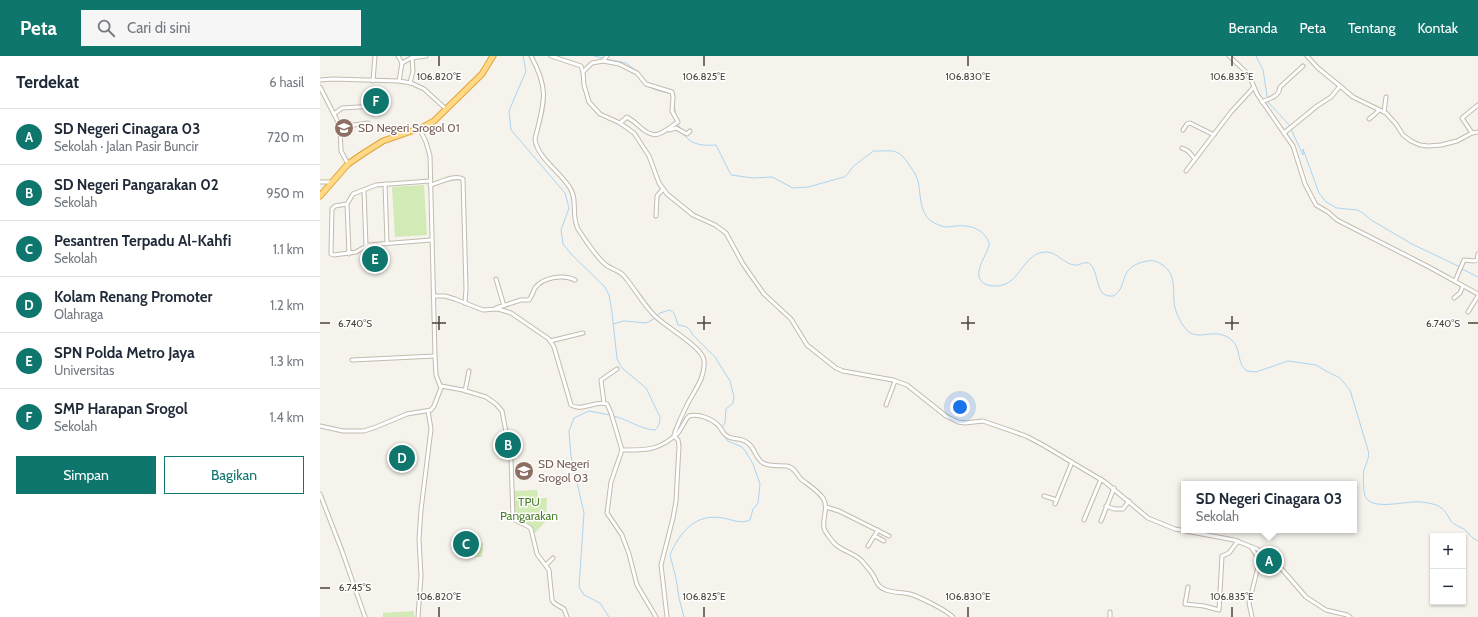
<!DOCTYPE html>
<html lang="id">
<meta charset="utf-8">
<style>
body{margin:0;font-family:Cabin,sans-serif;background:#f6f6f7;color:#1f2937}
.controls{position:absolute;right:12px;bottom:12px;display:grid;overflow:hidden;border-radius:0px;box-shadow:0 1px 3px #0004}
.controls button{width:36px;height:36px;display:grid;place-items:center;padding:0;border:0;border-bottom:1px solid #e0e1e3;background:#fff;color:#1f2937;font:20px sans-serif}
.you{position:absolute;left:640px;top:351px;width:14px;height:14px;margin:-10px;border:3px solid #fff;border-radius:50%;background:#1a73e8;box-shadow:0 0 0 6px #1a73e833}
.badge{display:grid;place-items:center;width:26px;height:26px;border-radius:50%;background:#0f766e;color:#fff;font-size:13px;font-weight:700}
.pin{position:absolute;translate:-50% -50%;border:2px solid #fff;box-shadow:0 1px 4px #0006}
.popup{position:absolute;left:861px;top:425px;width:176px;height:52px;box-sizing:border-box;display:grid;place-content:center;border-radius:0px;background:#fff;filter:drop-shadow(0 1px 3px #0005);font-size:13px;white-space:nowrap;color:#747a83}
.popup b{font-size:15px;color:#1f2937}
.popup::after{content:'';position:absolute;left:50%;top:100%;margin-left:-8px;border:8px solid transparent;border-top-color:#fff}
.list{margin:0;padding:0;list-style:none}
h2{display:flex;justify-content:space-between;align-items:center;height:52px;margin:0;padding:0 16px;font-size:17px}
h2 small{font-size:13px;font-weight:400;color:#747a83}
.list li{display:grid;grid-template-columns:26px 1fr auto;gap:12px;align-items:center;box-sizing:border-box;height:56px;padding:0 16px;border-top:1px solid #e0e1e3}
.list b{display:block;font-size:15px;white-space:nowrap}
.list p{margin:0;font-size:13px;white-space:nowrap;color:#747a83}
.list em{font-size:13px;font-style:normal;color:#747a83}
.actions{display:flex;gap:8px;padding:12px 16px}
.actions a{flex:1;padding:9px 0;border:1px solid #0f766e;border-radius:0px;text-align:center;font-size:14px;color:#0f766e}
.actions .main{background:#0f766e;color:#fff}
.icon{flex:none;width:22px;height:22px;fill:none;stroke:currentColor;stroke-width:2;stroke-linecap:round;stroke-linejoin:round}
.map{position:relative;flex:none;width:1158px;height:561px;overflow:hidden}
header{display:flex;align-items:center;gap:24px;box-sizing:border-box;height:56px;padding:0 20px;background:#0f766e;color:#fff}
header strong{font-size:19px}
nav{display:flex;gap:22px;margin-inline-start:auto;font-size:14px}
.search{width:280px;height:36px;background:#f6f6f7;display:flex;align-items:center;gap:10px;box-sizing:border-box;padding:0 14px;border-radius:0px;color:#747a83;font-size:15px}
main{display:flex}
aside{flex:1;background:#fff}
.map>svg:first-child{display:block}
</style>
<header>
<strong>Peta</strong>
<div class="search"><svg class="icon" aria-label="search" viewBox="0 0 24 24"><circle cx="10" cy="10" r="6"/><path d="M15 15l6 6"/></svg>Cari di sini</div>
<nav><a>Beranda</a><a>Peta</a><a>Tentang</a><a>Kontak</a></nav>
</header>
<main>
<aside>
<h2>Terdekat<small>6 hasil</small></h2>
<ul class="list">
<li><span class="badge">A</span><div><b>SD Negeri Cinagara 03</b><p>Sekolah · Jalan Pasir Buncir</p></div><em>720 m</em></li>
<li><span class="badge">B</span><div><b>SD Negeri Pangarakan 02</b><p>Sekolah</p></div><em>950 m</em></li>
<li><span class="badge">C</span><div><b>Pesantren Terpadu Al-Kahfi</b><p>Sekolah</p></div><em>1.1 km</em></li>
<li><span class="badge">D</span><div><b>Kolam Renang Promoter</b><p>Olahraga</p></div><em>1.2 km</em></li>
<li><span class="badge">E</span><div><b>SPN Polda Metro Jaya</b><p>Universitas</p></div><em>1.3 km</em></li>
<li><span class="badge">F</span><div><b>SMP Harapan Srogol</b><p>Sekolah</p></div><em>1.4 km</em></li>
</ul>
<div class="actions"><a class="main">Simpan</a><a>Bagikan</a></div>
</aside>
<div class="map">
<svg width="1158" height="561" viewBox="0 0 1158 561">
<rect width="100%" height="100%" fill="#f6f3ec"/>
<g fill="#d2eab5">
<path d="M104 129 107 179 75 181 72 131Z"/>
<path d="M217 434 218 442H227L226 465 215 477 209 469 198 466C193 455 193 447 194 435Z"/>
<path d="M155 487H163L162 501H154Z"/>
<path d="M94 555V561H63V557Z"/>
</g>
<path fill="#a9d4f2" d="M85 390 87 414H78L76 391Z"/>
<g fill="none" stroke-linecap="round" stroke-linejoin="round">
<g stroke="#a9d4f2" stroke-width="1">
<path d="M203 0 206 15 189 55 191 74 245 137 249 152 241 174 243 188 252 199 285 231 289 239 292 256 297 303 302 312 326 332 340 361C340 367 339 370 335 374 319 373 308 363 293 360"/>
<path d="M274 0 283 2"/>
<path d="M936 0 943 14 948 46 970 70"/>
<path d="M286 3 306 7 319 17"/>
<path d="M327 30 336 34 348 37"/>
<path d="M354 46 356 61"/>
<path d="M358 68 361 74"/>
<path d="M971 73 983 99V93L999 137 1006 146 1017 152 1037 154 1043 157 1051 164 1092 188 1140 211"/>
<path d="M363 77C370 89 383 90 396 89L411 119 433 122 452 121 473 132 488 131 524 121C528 119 529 115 532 112 533 110 552 96 554 95 556 95 560 95 563 95 576 94 580 96 588 107 592 113 596 118 598 125 601 138 599 156 611 165 614 167 620 170 625 171 631 171 639 169 646 170 656 171 666 177 669 187 671 195 648 219 665 228 668 230 673 230 677 230 701 229 703 195 727 196 738 197 743 207 754 209 760 210 765 204 770 208 780 217 774 242 793 240 809 232 796 211 827 205 832 204 837 205 841 208 860 219 850 240 856 255 872 297 887 268 909 282 923 291 915 306 927 315L936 316 968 305 996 309 1006 315 1020 322 1030 334 1048 394C1050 402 1046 407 1044 414 1043 419 1043 438 1046 442 1055 455 1088 444 1102 446 1107 447 1116 448 1120 451 1125 454 1128 460 1131 465 1134 469 1140 471 1144 473 1149 477 1152 483 1158 485"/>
<path d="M1142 213 1158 221"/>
<path d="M293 268 304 265 326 267 332 264 340 257 350 254 354 257 358 269C365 270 370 271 372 278L395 301 410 325 414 341 413 347 406 353 405 367 402 371"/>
<path d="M289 561 280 547 264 539 259 531 264 457 251 400 249 375 254 362 269 355 290 359"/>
<path d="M364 561 359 542 356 522 350 499C360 476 375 457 403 462 413 464 421 468 430 464L433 453 438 447 440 428 433 408 426 396 422 391 408 385 400 375V374"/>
</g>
<g stroke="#c2bbae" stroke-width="5">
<g id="minor">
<path d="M78 0 82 7 79 25"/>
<path d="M211 0C230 35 224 46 215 83 217 102 241 116 250 132 258 144 251 160 258 173 263 181 278 203 286 209 291 213 299 214 304 220 315 233 323 248 335 260 346 271 382 291 384 304 386 322 373 336 366 351 362 359 358 368 355 376L354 380 358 384 359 390 356 445 353 462 341 509 347 561"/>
<path d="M231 0 261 10 263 16 264 29 269 46 280 58 300 67 314 77 329 100 339 127 347 138 373 159 395 169 406 177 423 208 444 238 471 263 487 289 516 312 523 315 573 324 587 329 626 360 638 366 645 367 663 365 706 380 723 389 785 426 828 462 855 473 914 484 937 493 945 498 960 511 986 541 1006 554 1027 559 1030 561"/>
<path d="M909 0 925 15 932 26 937 38 973 90 985 128 996 149 1008 156 1017 164 1109 211 1158 238"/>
<path d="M987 0 998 12 1020 30"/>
<path d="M283 5 299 8 317 17 326 28 352 36 353 41 352 55 358 66C342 76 337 86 320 71 316 67 312 64 307 61L300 67"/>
<path d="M82 7 91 2 106 0"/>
<path d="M263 16 272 7 283 5 287 0"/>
<path d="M0 24 13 23 79 25 91 27 104 33 126 53"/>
<path d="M53 25 55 0"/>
<path d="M90 27 93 15 92 1"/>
<path d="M0 31 20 70 21 95 28 108"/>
<path d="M942 46C950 42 959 41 960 31L983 10"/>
<path d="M1064 56 1066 41"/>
<path d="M14 58 22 52 55 50"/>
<path d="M1049 63 1054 59 1059 54"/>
<path d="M20 71 48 67"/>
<path d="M349 74 356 72 367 78 370 75"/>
<path d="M863 74 867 68 870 67 894 79"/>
<path d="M964 77 997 50 1011 41 1020 30 1033 41 1066 57 1076 68 1083 79 1091 85 1100 89 1108 90 1121 89 1137 85 1152 77 1158 76"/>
<path d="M1152 77 1142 62 1158 49"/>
<path d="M862 92 868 95 875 103"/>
<path d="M866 115 911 56 933 32"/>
<path d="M110 125 56 129 33 138 27 148 15 150 12 153 11 198 14 199 36 196 48 189 111 184"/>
<path d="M0 126H12"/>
<path d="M65 128 67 187"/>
<path d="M110 129C119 127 135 118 143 123L146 233 145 247"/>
<path d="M44 135 46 190"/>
<path d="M27 148 29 198"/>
<path d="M336 160 337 140 343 133"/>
<path d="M176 223 184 250"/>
<path d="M1135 225 1144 204 1154 205 1157 204 1158 198"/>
<path d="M113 240H125L135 243 163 254 178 253 191 257 229 283 234 291 251 349C262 356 275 344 287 348L291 357 302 394C326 394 338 395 357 378 362 373 364 365 369 360 379 357 392 363 399 370 402 374 403 378 407 380 414 385 421 380 429 388 435 393 436 403 443 407 450 411 460 409 467 410 476 412 476 419 482 424 490 430 497 434 503 442 509 452 502 462 504 472 505 477 511 483 514 487 521 495 535 497 542 505 545 509 548 512 551 516 557 523 555 530 566 534 574 537 582 536 590 538 600 541 626 554 633 561"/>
<path d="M1134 242 1140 237 1143 230"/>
<path d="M176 252 201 244H209C212 240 213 236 215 232 223 221 244 218 255 224"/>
<path d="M1148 256 1158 240"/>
<path d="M230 285 263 277"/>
<path d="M32 304 115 300"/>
<path d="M121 330 143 334 166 341 176 348 182 355 191 402 193 462C198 468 206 467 211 473L217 498 229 514 232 544 234 547 244 553 247 561"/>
<path d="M145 335 149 315"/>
<path d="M284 347 281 324 297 313"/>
<path d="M566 349 575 325"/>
<path d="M0 370 23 375H44L56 371 87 358 111 354 114 350 121 332 116 319 115 300 110 100 106 86 99 72"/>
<path d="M302 394 291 426 287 457 302 479 309 498 317 529 336 561"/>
<path d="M0 438 22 495 45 561"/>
<path d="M724 440 737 444"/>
<path d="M735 448 752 406"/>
<path d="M786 450 794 453H803L809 445"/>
<path d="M506 451 519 455 569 480"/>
<path d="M764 464 781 423"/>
<path d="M781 465 794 432"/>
<path d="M555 480 564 485"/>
<path d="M548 490 558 474"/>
<path d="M931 491 937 500 939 507 929 547 932 561"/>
<path d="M226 509 233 502"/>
<path d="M868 531 865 548 884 550 899 554 902 500 909 497 918 485"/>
<path d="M790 556V561"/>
<path d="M98 561 101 520 99 483 101 454 111 373 108 355"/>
</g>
</g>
<g stroke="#e0a43c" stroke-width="7">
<path id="trunk" d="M0 140 28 108 44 97 63 85 103 71 114 65 162 18 173 0"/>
</g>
<use href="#minor" stroke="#fff" stroke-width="3"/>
<use href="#trunk" stroke="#ffd985" stroke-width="5"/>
</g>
<path fill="none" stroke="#4b4439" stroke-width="1.5" d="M119 0V10M384 0V10M648 0V10M912 0V10M119 260V274M384 260V274M648 260V274M912 260V274M0 267H10M112 267H126M377 267H391M641 267H655M905 267H919M1148 267H1158M0 532H10M119 551V561M384 551V561M648 551V561M912 551V561"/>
<defs>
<g id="school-disc" transform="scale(1)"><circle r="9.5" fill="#8d6e63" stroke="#fff"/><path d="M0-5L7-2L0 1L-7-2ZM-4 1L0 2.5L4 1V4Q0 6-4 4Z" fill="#fff"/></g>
</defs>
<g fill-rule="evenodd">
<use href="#school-disc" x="24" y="72"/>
<use href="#school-disc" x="204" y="415"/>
</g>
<g text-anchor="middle" stroke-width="3" stroke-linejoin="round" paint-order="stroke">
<g font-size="12" fill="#785e54" stroke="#fff" text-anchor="start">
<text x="38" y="76">SD Negeri Srogol 01</text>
<text x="218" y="412">SD Negeri<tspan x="218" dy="14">Srogol 03</tspan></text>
</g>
<g font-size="12" fill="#4a7f2a" stroke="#fff">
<text x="209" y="450">TPU<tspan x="209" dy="14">Pangarakan</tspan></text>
</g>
</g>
<g font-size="10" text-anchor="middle" fill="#4b4439" stroke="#fff" stroke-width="3" stroke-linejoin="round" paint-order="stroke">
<text x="119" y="24">106.820°E</text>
<text x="384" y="24">106.825°E</text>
<text x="648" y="24">106.830°E</text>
<text x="912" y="24">106.835°E</text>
<text x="35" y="271">6.740°S</text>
<text x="1123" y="271">6.740°S</text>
<text x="35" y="535">6.745°S</text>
<text x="119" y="544">106.820°E</text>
<text x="384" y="544">106.825°E</text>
<text x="648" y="544">106.830°E</text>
<text x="912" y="544">106.835°E</text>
</g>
</svg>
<div class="controls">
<button>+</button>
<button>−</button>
</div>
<div class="you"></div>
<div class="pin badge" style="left:949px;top:505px">A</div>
<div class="popup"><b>SD Negeri Cinagara 03</b>Sekolah</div>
<div class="pin badge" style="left:188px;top:389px">B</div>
<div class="pin badge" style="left:146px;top:488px">C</div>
<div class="pin badge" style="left:82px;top:402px">D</div>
<div class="pin badge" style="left:55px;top:203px">E</div>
<div class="pin badge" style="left:56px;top:45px">F</div>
</div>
</main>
